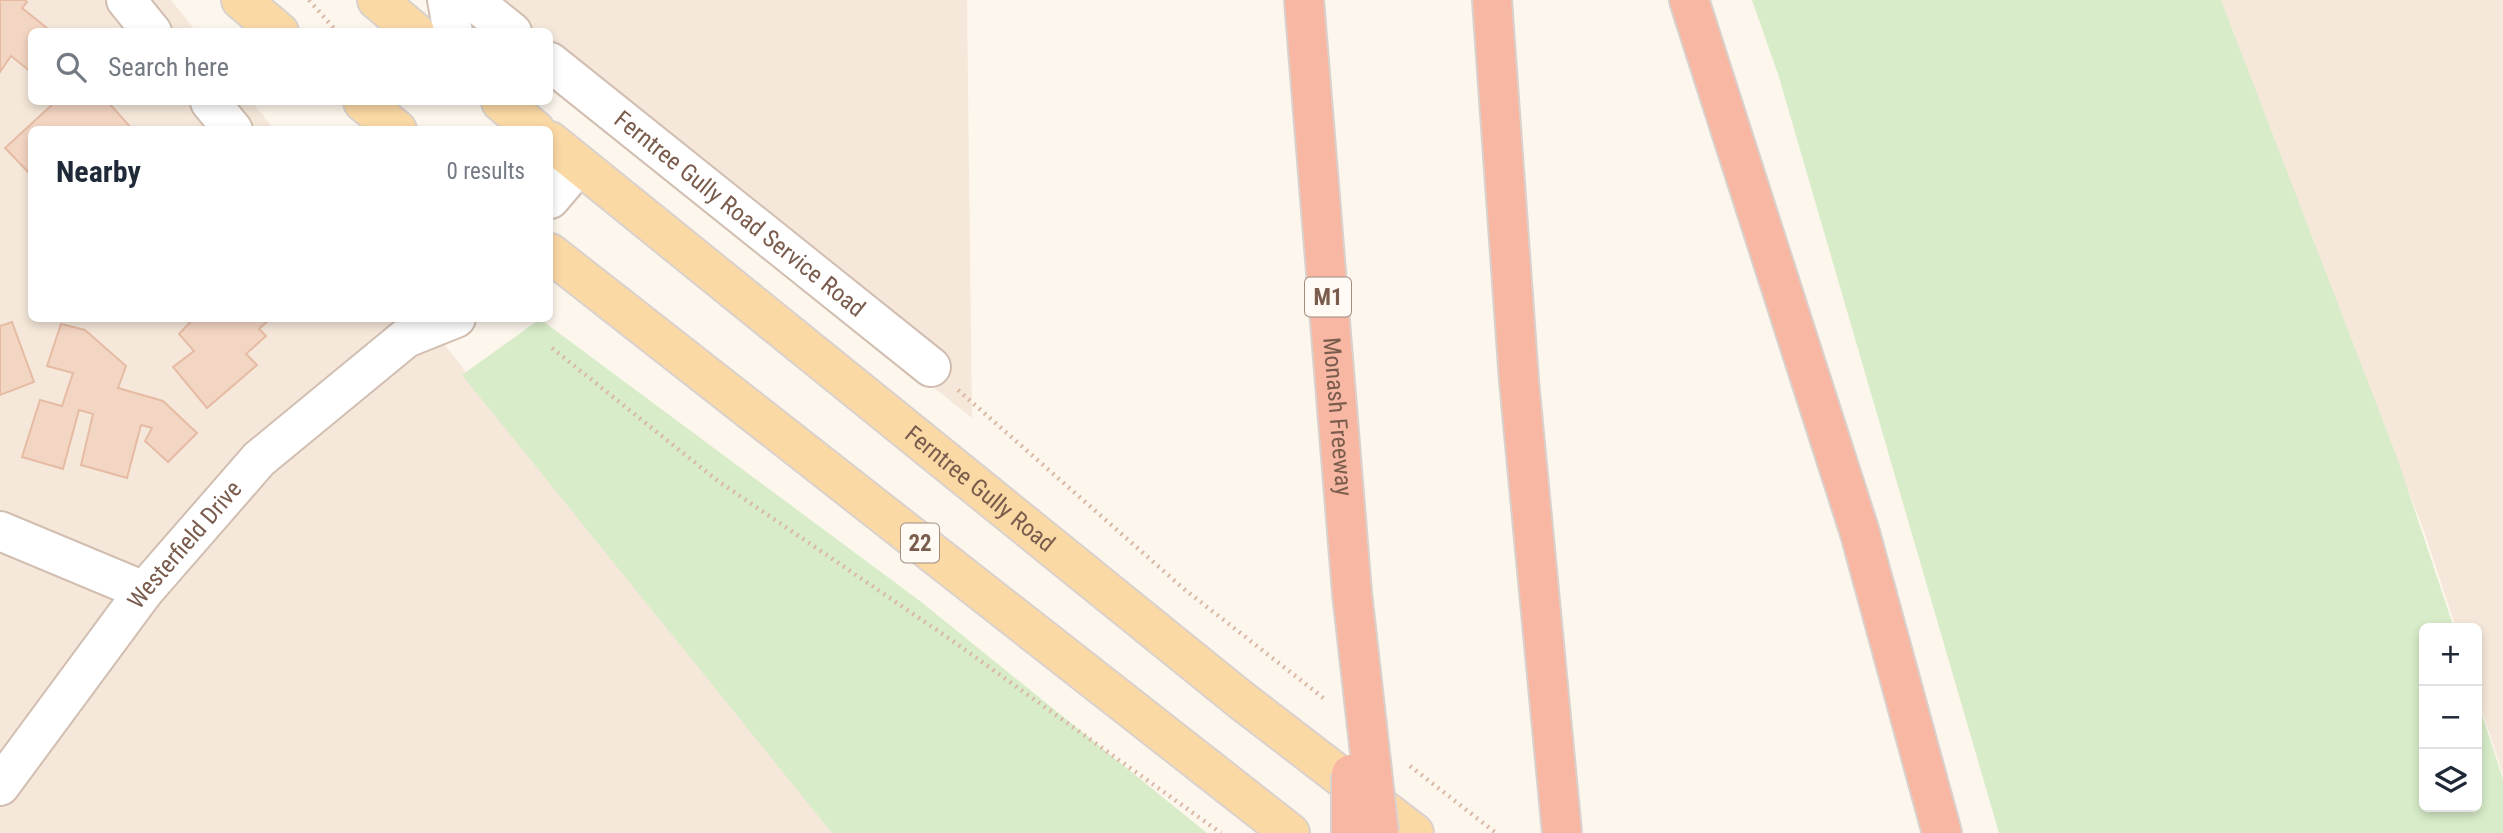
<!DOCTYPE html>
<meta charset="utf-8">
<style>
body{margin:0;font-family:"Roboto Condensed",sans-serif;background:#f6f6f7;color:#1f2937}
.controls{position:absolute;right:21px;bottom:21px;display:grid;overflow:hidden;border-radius:10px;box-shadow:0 4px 10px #0003}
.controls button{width:63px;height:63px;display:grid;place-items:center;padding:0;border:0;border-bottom:2px solid #e0e1e3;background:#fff;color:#1f2937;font:35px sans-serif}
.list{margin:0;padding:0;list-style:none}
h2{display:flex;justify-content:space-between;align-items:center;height:91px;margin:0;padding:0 28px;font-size:30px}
h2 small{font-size:23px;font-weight:400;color:#747a83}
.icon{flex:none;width:38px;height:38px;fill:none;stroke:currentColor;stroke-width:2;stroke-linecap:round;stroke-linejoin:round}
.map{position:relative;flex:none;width:2503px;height:833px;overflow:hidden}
.search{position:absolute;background:#fff;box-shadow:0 4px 10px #0003;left:28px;top:28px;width:525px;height:77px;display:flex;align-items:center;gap:18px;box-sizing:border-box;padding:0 24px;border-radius:10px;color:#747a83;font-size:26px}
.panel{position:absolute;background:#fff;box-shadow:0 4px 10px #0003;left:28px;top:126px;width:525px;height:196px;border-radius:10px}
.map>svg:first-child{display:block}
</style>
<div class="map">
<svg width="2503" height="833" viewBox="0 0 2503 833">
<rect width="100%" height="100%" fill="#fdf6ec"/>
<g fill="#f5e8da">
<path d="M0 0H171L196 31 32 32V102H252L274 129 32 130V318L424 319 833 833H0Z"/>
<path d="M444 0H967L972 418 550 83V32L484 31Z"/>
<path d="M2219 0H2503V775L2477 694V628H2456L2424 531Z"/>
</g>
<g fill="#d8ecc9">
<path d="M1752 0H2221L2398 460 2454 628H2424V807H2477V699L2503 779V833H1999L1778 74Z"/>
<path d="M540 319 920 601 1207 833H832L462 375Z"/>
</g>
<g fill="#f3d5c3" stroke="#e6bba3" stroke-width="2">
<path d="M0 0H24L27 2 22 8 52 32H32L31 72 11 56 0 72Z"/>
<path d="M55 102H108L133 130H32V176L5 148Z"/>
<path d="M194 318H271L259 329 266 336 246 354 257 365 207 408 173 367 194 351 179 334Z"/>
<path d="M12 322 34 382 0 395V326Z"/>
<path d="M61 324 85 330 126 366 118 388 163 401 197 433 168 462 145 441 152 428 141 425 127 478 81 465 93 414 79 410 63 469 22 457 40 400 62 406 73 373 47 366Z"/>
</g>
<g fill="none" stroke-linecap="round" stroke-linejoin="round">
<g stroke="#d1beb0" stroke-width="42">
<g id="street">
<path d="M126 0 152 32"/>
<path d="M447 0 453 32"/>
<path d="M472 0 512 32"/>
<path id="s1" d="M550 62 931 367"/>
<path d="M210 102 233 130"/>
<path d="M550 199 579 165"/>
<path d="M0 531 144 591"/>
<path id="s2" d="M0 786 144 591 259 459 406 338 456 318"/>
</g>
</g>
<g stroke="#dad1cd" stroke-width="42">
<g id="primary">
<path d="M241 0 279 32"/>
<path d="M377 0 415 32"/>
<path d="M363 102 397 130"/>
<path d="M501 102 535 130"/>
<path id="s3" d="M550 141 1241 700 1414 833"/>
<path d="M550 253 1290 833"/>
</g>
</g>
<g stroke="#dad1cd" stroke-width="42">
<g id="highway">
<path id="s4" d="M1304 0 1352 593"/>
<path d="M1492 0 1519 381 1562 833"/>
<path d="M1689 0 1860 533 1942 833"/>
</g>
</g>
<g stroke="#d9b8a5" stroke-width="4.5" stroke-dasharray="2 5" stroke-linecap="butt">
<path d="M309 0 337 32"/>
<path d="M552 348 718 481 947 637 1221 833"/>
<path d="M958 390 1184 589 1326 700"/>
<path d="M1410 766 1496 833"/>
</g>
<use href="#street" stroke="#fff" stroke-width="38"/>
<use href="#primary" stroke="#fbd9a5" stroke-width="38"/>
<use href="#highway" stroke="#f7b7a3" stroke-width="38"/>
<g stroke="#dad1cd" stroke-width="42" stroke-linecap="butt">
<g id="highway-bridge">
<path d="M1352 593 1379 833"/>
<path d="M1351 833V774"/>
</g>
</g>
<use href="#highway-bridge" stroke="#f7b7a3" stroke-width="38"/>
</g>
<g text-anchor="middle" stroke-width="6" stroke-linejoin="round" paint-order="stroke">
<g fill="#fffaf3" stroke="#a28b7f" stroke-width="2">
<rect x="1305" y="277.5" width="46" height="39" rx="5"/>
<rect x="901" y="523.5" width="38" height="39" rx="5"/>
</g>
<g font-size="23" font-weight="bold" fill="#7a5c4d">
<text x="1328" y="305">M1</text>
<text x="920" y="551">22</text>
</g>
<g font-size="24" fill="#7a5c4d" stroke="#fffaf3">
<text dy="8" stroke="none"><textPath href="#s1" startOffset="243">Ferntree Gully Road Service Road</textPath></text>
<text dy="8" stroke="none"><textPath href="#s4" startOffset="418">Monash Freeway</textPath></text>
<text dy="8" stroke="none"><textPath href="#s3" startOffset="553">Ferntree Gully Road</textPath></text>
<text dy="8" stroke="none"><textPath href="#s2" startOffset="304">Westerfield Drive</textPath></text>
</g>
</g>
</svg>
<div class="controls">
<button>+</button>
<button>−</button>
<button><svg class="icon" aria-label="layers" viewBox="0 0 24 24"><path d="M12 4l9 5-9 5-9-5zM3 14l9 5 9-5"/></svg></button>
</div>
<div class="search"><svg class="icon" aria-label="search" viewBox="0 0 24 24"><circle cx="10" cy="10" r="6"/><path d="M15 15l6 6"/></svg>Search here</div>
<section class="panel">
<h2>Nearby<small>0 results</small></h2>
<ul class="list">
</ul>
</section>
</div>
